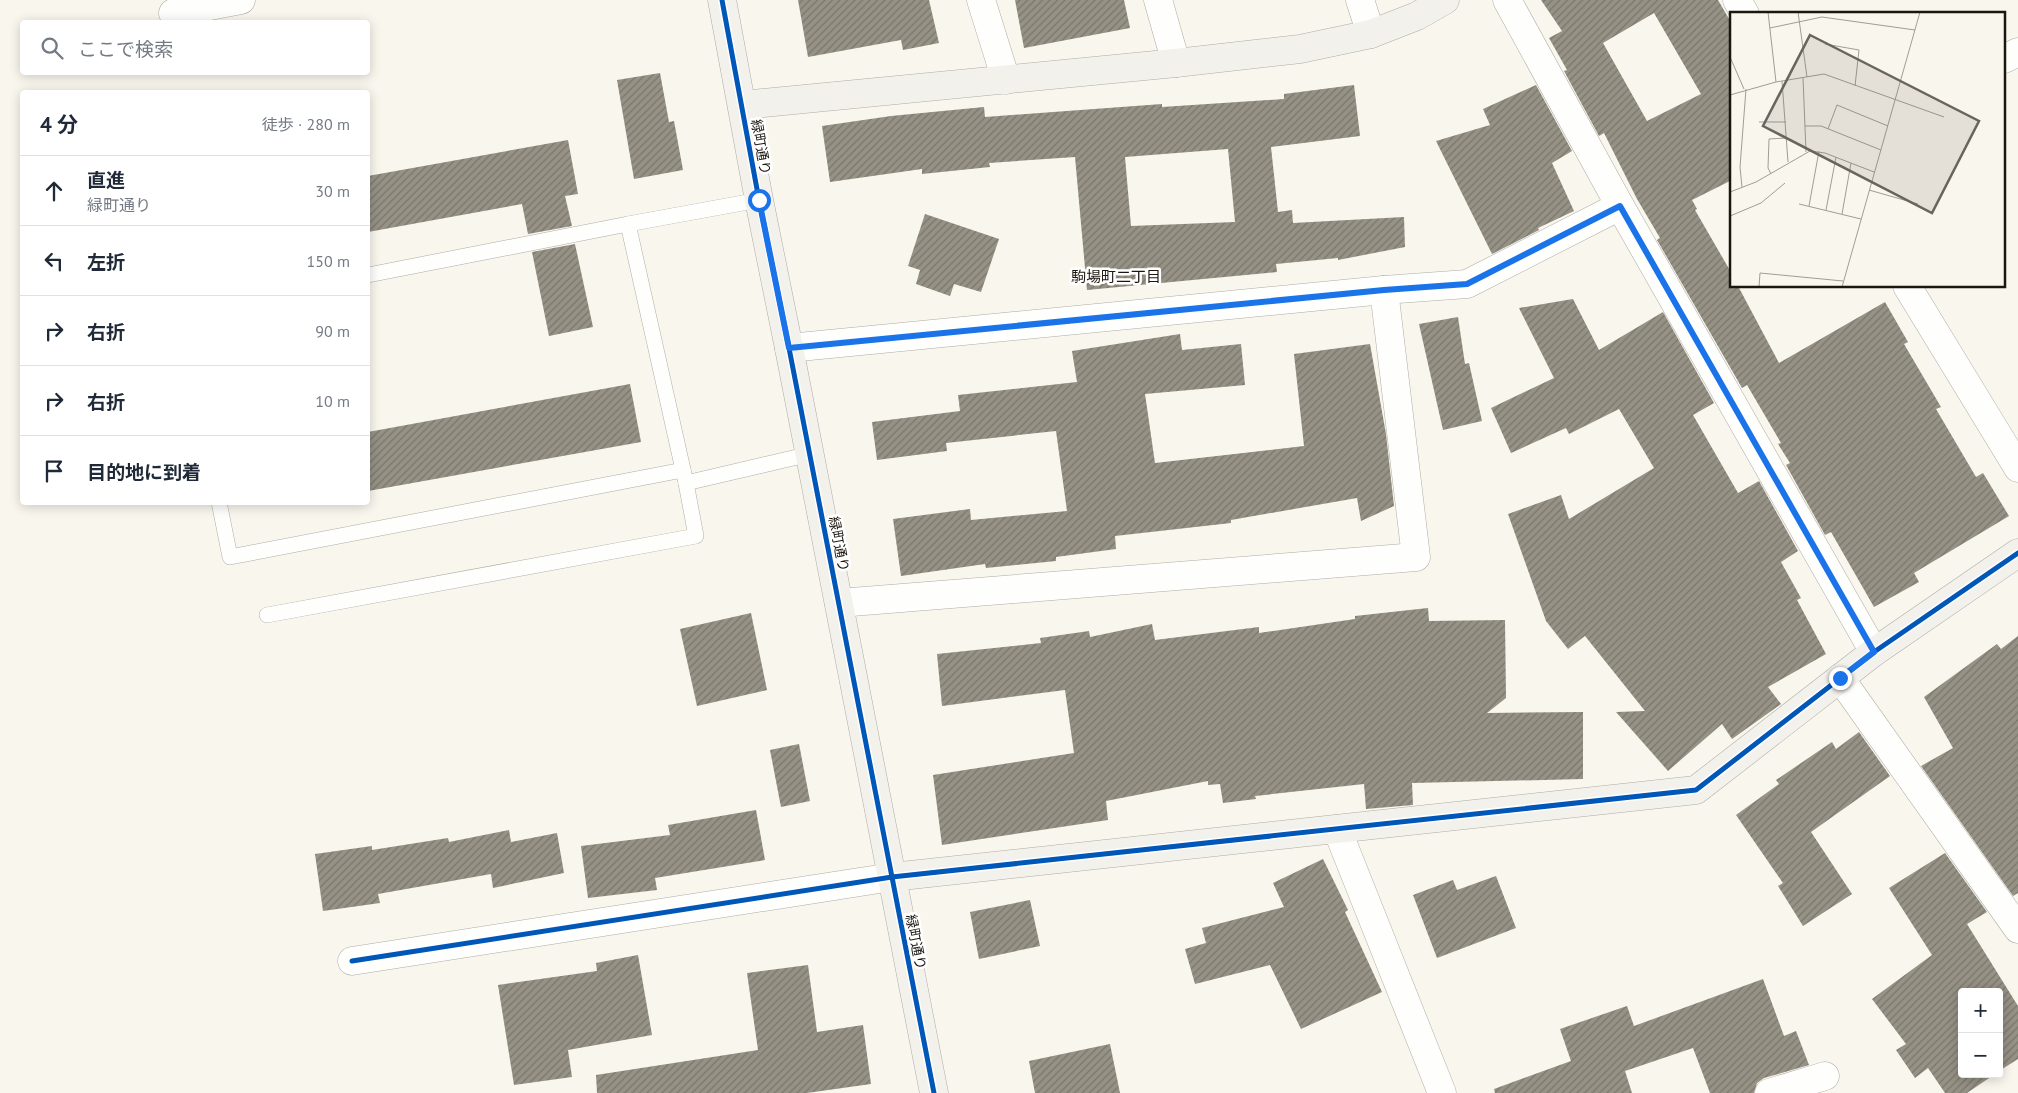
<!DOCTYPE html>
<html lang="ja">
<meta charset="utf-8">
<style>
body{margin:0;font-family:"PT Sans","Noto Sans JP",sans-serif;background:#f2f2f3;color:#1f2937}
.controls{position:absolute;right:15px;bottom:15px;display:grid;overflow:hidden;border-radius:5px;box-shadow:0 2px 12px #0003}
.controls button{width:45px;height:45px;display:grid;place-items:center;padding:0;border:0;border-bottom:1px solid #e0e1e3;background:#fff;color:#1f2937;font:25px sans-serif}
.stop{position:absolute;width:15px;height:15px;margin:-11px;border:4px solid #1a73e8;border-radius:50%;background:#fff}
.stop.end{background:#1a73e8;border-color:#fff;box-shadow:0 1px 5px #0008}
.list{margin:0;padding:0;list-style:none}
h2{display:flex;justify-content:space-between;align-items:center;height:65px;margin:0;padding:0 20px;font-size:21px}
h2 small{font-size:16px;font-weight:400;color:#747a83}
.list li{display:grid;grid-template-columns:32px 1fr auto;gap:15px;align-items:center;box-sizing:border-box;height:70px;padding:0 20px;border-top:1px solid #e0e1e3}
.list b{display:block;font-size:19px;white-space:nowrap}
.list p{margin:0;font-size:16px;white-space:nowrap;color:#747a83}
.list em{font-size:16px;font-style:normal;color:#747a83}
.icon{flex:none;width:28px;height:28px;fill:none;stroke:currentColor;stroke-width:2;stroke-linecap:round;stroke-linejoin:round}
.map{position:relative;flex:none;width:2018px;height:1093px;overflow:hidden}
.search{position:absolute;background:#fff;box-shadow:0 2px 12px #0003;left:20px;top:20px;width:350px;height:55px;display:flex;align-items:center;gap:12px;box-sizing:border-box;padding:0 18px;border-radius:5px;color:#747a83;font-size:19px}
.panel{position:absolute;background:#fff;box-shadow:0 2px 12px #0003;left:20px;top:90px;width:350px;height:415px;border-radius:5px}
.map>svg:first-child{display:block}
</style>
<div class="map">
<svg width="2018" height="1093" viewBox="0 0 2018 1093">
<defs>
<pattern id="building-hatch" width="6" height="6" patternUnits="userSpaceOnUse" patternTransform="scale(1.25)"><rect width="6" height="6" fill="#979286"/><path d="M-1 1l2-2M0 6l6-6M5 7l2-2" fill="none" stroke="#7a766c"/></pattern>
</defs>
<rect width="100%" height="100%" fill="#f9f6ee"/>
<g fill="url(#building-hatch)" fill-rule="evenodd">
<path d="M798 0H929L939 43 903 50 901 40 808 57Z"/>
<path d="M1015 0H1124L1130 28 1024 48Z"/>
<path d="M1541 0H1718L1732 24V180L1692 200 1697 209 1695 210 1732 274V286H1738L1779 363 1885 302 1908 342 1904 344 1941 407 1936 409 1976 477 1983 473 2009 516 1914 573 1919 582 1874 607 1831 532 1825 535 1786 465 1790 463 1778 444 1781 443 1747 385 1742 388 1657 240 1660 238 1637 199 1604 133 1599 136 1564 71 1567 70 1549 38 1562 31ZM1654 13 1701 94 1647 121 1603 43Z"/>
<path d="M660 73 669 122 674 121 683 170 634 179 617 80Z"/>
<path d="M1354 85 1360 136 1271 147 1278 212 1292 210 1293 223 1404 217 1405 247 1338 260V258L1276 264 1277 272 1087 290 1075 157 989 163 990 167 922 174V169L830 182 822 126 891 116 984 107 985 117 1162 104V107L1284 99V94ZM1228 149 1235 222 1131 226 1125 157Z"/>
<path d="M1536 85 1572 151 1552 163 1574 211 1538 228 1539 230 1492 254 1436 141 1490 125 1483 109Z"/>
<path d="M568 140 578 194 565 196 572 226 528 234 522 204 368 232V176Z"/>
<path d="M925 214 999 239 981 292 954 284 950 296 916 284 920 270 908 266Z"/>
<path d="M575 244 593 327 549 336 532 252Z"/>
<path d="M1573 299 1599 350 1663 312 1714 403 1693 415 1738 493 1759 481 1798 551 1781 562 1801 598 1797 600 1826 654 1768 687 1781 704 1732 739 1722 724 1668 771 1616 712 1645 711 1585 636 1568 649 1546 621 1508 514 1561 495 1569 519 1654 468 1619 409 1569 434 1566 428 1511 453 1491 408 1554 378 1519 308Z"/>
<path d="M1458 317 1465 364 1469 363 1482 421 1443 430 1419 324Z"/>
<path d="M1180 334 1182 350 1241 344 1245 385 1145 394 1155 463 1304 446 1294 354 1370 344 1386 434 1394 506 1361 521 1357 498 1231 520V523L1115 536 1116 549 1056 557V561L986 568 985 564 901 576 893 519 970 509 971 520 1067 511 1056 431 946 443 947 451 877 460 872 422 960 411 958 395 1077 382 1072 351Z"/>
<path d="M630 384 641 442 368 491V432Z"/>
<path d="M1428 608 1429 621 1505 620 1506 698 1487 713 1583 712V779L1412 783 1413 805 1366 809 1364 784 1255 796 1256 799 1223 803 1220 784 1208 785V781L1106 801 1108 820 942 845 933 775 1074 753 1065 690 942 706 937 654 1041 643 1040 638 1089 631 1090 637 1152 624 1155 640 1259 627V633L1355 619V616Z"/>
<path d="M751 613 767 690 697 706 680 629Z"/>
<path d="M2018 636V893L2013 896 1921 766 1953 748 1924 697 1997 644 2001 649Z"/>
<path d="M1859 732 1890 776 1811 832 1852 894 1803 926 1778 886 1783 883 1736 815 1779 784 1776 780 1832 742 1836 749Z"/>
<path d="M799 744 810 801 781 807 770 750Z"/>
<path d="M756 810 765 860 655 878 657 890 588 898 581 846 670 835 668 825Z"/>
<path d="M509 830 511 842 557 833 564 873 493 888 491 874 378 894 380 903 323 911 315 854 372 846V850L448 838 449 842Z"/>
<path d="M1945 853 1987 912 1967 924 2018 1006V1059L1999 1071V992H1962V1074H1995L1967 1093H1945L1928 1068 1915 1078 1896 1050 1906 1044 1872 999 1932 955 1889 888Z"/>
<path d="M1323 859 1348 910 1345 912 1382 992 1301 1029 1270 965 1195 984 1185 949 1206 943 1202 928 1284 907 1273 883Z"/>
<path d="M1496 876 1516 928 1437 958 1413 895 1453 880 1457 890Z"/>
<path d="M1030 900 1040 946 979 959 970 912Z"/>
<path d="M638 955 652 1035 568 1050 572 1077 514 1085 498 985 597 971 596 963Z"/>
<path d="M808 965 817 1032 863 1025 871 1084 807 1093H597L596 1075 758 1050 747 973Z"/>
<path d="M1763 979 1784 1036 1796 1031 1809 1065 1764 1078 1757 1083 1754 1093H1710L1693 1048 1625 1071 1632 1093H1495L1494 1089 1571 1061 1560 1029 1627 1006 1634 1026Z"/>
<path d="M1110 1044 1120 1093H1035L1029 1061Z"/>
</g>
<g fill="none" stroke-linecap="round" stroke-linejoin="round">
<g stroke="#afaca4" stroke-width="16">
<g id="lane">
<path d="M759 200 628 224 686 483 810 454"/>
<path d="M368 275 628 224"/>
<path d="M219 502 230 557 683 470"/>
<path d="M267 615 696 536 686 483"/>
</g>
</g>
<g stroke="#afaca4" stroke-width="29">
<g id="street">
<path d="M981 0 1006 80"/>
<path d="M1158 0 1176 63"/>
<path d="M1360 0 1371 34"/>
<path d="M1507 0 1620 206 1874 652"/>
<path d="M1737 0 1745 14"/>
<path d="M173 13 241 0"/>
<path d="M2004 59 2018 52"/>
<path d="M1907 286 2018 468"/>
<path d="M789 348 1384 290 1467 284 1620 206"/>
<path d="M839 603 1416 557 1384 290"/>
<path d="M1840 678 2018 929"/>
<path d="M1337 829 1442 1093"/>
<path d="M352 961 892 877"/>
<path d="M1769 1093 1825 1076"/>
</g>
</g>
<g stroke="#afaca4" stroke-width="29">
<g id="secondary">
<path d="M722 0 759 200 789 348 934 1093"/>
<path d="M742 105 1176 63 1300 49 1371 34 1417 16 1445 0"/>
<path d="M892 877 1696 790 1874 652 2018 553"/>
</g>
</g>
<use href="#lane" stroke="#fefefc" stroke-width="15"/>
<use href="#street" stroke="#fefefc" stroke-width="28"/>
<use href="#secondary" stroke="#f3f1ec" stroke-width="28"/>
<g stroke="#fff" stroke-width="8">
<g id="cycleway">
<path d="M722 0 759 200 789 348 934 1093"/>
<path d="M352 961 892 877 1696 790 1874 652 2018 553"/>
</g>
</g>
<use href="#cycleway" stroke="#0057b8" stroke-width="5"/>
</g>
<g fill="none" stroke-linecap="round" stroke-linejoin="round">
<path stroke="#1a73e8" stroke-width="6" d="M759 200 789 348 1384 290 1467 284 1620 206 1874 652 1840 678"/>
</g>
<g text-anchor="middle" stroke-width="5" stroke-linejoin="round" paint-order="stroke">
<g font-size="14" fill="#1b170f" stroke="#fff">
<text transform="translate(761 147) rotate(80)" y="5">緑町通り</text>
<text transform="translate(839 544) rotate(79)" y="5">緑町通り</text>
<text transform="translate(916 942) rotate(79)" y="5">緑町通り</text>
</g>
<g font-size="15" fill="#1b170f" stroke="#fff">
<text x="1116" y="282">駒場町二丁目</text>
</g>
</g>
<g transform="translate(1730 12)">
<rect width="275" height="275" fill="#f9f6ee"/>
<path fill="none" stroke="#a09d95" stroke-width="1" d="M38 0 46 70M68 0 77 65M40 16 92 5 185 18M95 32 129 38 125 74M0 45 14 77M73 66 76 140M52 69 58 150M0 83 46 70 94 62 214 105M29 110H56M75 114H91L151 138M98 117 107 93 158 114M41 162 38 156 39 127 56 126M12 175 10 155 16 77M139 178 188 192M0 180 26 170 80 139 95 141 144 160M69 192 131 207M79 194 89 139M96 198 106 145M112 202 121 151M0 204 31 191 55 171M29 275 30 261 113 269M112 275 190 0"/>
<path fill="#69655d" fill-opacity="0.15" stroke="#69655d" stroke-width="2.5" d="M80 23 249 109 202 201 33 114Z"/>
<rect width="275" height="275" fill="none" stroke="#1b170f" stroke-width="2.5"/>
</g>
</svg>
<div class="controls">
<button>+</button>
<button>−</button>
</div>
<div class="stop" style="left:759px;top:200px"></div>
<div class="stop end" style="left:1840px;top:678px"></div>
<div class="search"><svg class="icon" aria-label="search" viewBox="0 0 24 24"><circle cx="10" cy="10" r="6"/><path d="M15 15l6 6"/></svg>ここで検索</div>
<section class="panel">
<h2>4 分<small>徒歩 · 280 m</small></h2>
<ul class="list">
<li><svg class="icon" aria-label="ahead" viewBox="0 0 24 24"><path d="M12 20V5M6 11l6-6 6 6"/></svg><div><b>直進</b><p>緑町通り</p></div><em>30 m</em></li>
<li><svg class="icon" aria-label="left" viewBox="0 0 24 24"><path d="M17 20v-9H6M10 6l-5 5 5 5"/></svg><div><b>左折</b></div><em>150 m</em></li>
<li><svg class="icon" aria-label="right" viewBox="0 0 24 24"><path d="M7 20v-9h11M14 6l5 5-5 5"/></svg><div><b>右折</b></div><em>90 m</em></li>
<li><svg class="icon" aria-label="right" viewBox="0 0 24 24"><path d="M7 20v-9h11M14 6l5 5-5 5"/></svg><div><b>右折</b></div><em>10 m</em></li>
<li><svg class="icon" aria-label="arrive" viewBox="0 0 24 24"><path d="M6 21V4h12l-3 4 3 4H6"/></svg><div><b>目的地に到着</b></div></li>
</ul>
</section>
</div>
